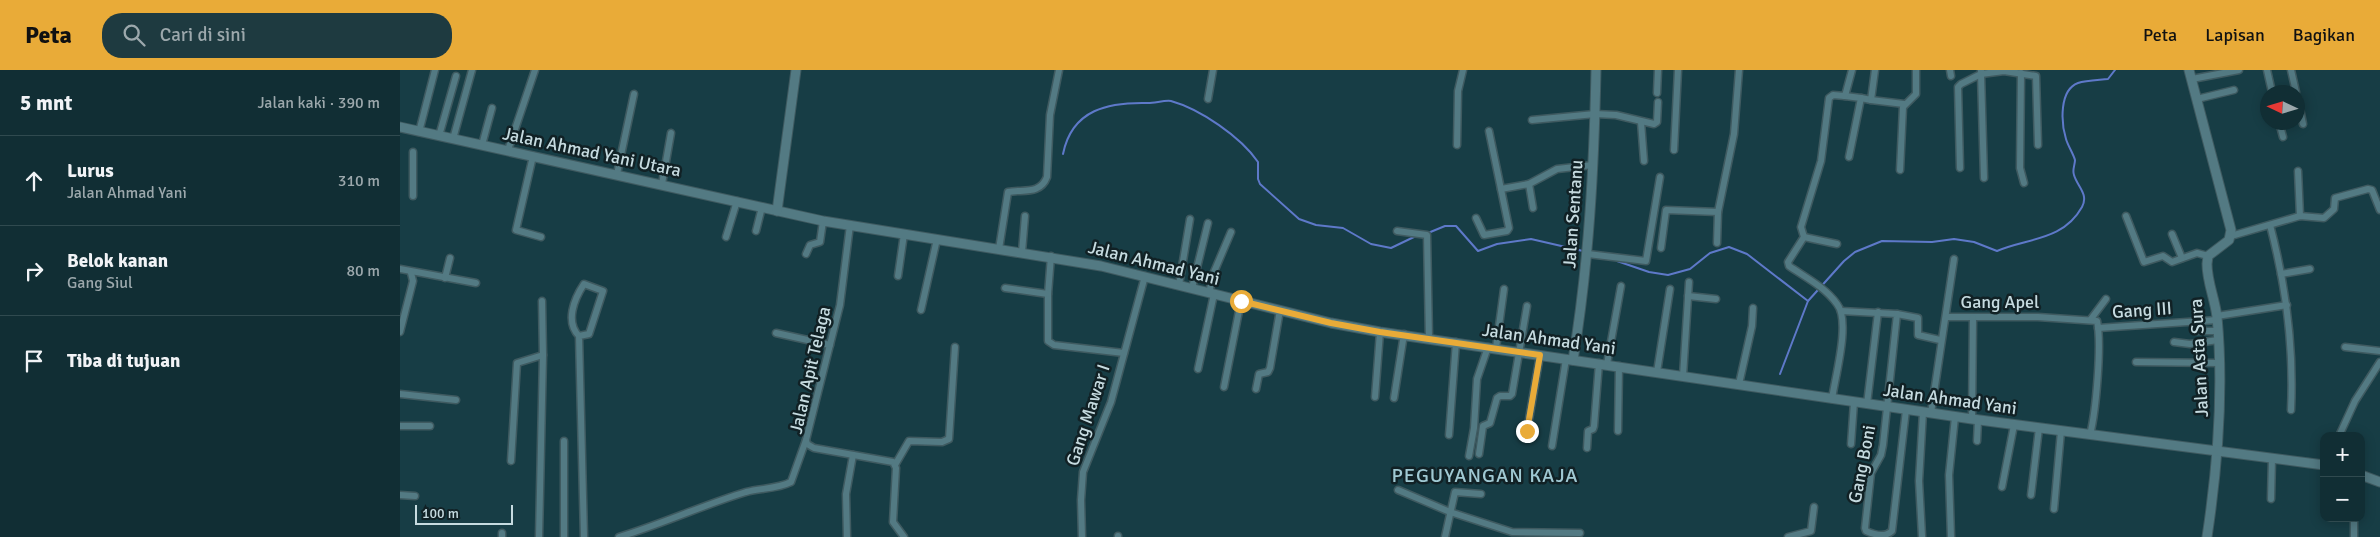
<!DOCTYPE html>
<html lang="id">
<meta charset="utf-8">
<style>
body{margin:0;font-family:Signika,sans-serif;background:#1e3a40;color:#f1f3f6}
.controls{position:absolute;right:15px;bottom:15px;display:grid;overflow:hidden;border-radius:10px;box-shadow:0 2px 12px #0003}
.controls button{width:45px;height:45px;display:grid;place-items:center;padding:0;border:0;border-bottom:1px solid #304a4f;background:#112e34;color:#f1f3f6;font:25px sans-serif}
.compass{position:absolute;left:1860px;top:15px;width:45px;height:45px;border-radius:50%;background:#112e34;box-shadow:0 2px 12px #0003;rotate:274deg}
.scale{position:absolute;left:15px;bottom:12px;width:98px;box-sizing:border-box;padding-left:5px;border:2px solid #c6dbe0;border-top:0;font-size:14px;line-height:18px;white-space:nowrap;color:#c6dbe0;-webkit-text-stroke:4px #112125;paint-order:stroke}
.stop{position:absolute;width:15px;height:15px;margin:-11px;border:4px solid #e9ab38;border-radius:50%;background:#fff}
.stop.end{background:#e9ab38;border-color:#fff;box-shadow:0 1px 5px #0008}
.list{margin:0;padding:0;list-style:none}
h2{display:flex;justify-content:space-between;align-items:center;height:65px;margin:0;padding:0 20px;font-size:21px}
h2 small{font-size:16px;font-weight:400;color:#9ca8ac}
.list li{display:grid;grid-template-columns:32px 1fr auto;gap:15px;align-items:center;box-sizing:border-box;height:90px;padding:0 20px;border-top:1px solid #304a4f}
.list b{display:block;font-size:19px;white-space:nowrap}
.list p{margin:0;font-size:16px;white-space:nowrap;color:#9ca8ac}
.list em{font-size:16px;font-style:normal;color:#9ca8ac}
.icon{flex:none;width:28px;height:28px;fill:none;stroke:currentColor;stroke-width:2;stroke-linecap:round;stroke-linejoin:round}
.map{position:relative;flex:none;width:1980px;height:467px;overflow:hidden}
header{display:flex;align-items:center;gap:30px;box-sizing:border-box;height:70px;padding:0 25px;background:#e9ab38;color:#111}
header strong{font-size:24px}
nav{display:flex;gap:28px;margin-inline-start:auto;font-size:18px}
.search{width:350px;height:45px;background:#1e3a40;display:flex;align-items:center;gap:12px;box-sizing:border-box;padding:0 18px;border-radius:20px;color:#9ca8ac;font-size:19px}
main{display:flex}
aside{flex:1;background:#112e34}
.map>svg:first-child{display:block}
</style>
<header>
<strong>Peta</strong>
<div class="search"><svg class="icon" aria-label="search" viewBox="0 0 24 24"><circle cx="10" cy="10" r="6"/><path d="M15 15l6 6"/></svg>Cari di sini</div>
<nav><a>Peta</a><a>Lapisan</a><a>Bagikan</a></nav>
</header>
<main>
<aside>
<h2>5 mnt<small>Jalan kaki · 390 m</small></h2>
<ul class="list">
<li><svg class="icon" aria-label="ahead" viewBox="0 0 24 24"><path d="M12 20V5M6 11l6-6 6 6"/></svg><div><b>Lurus</b><p>Jalan Ahmad Yani</p></div><em>310 m</em></li>
<li><svg class="icon" aria-label="right" viewBox="0 0 24 24"><path d="M7 20v-9h11M14 6l5 5-5 5"/></svg><div><b>Belok kanan</b><p>Gang Siul</p></div><em>80 m</em></li>
<li><svg class="icon" aria-label="arrive" viewBox="0 0 24 24"><path d="M6 21V4h12l-3 4 3 4H6"/></svg><div><b>Tiba di tujuan</b></div></li>
</ul>
</aside>
<div class="map">
<svg width="1980" height="467" viewBox="0 0 1980 467">
<rect width="100%" height="100%" fill="#173d45"/>
<g fill="none" stroke-linecap="round" stroke-linejoin="round">
<g stroke="#5e79c9" stroke-width="2">
<path d="M663 84C672 39 709 32 748 33 755 33 765 30 771 31 800 39 841 67 858 92V109L860 114 899 149 916 155 943 158 971 174 991 178 1016 166"/>
<path d="M1028 163 1045 156H1056L1078 181 1097 174 1131 169 1183 181"/>
<path d="M1217 191 1249 202 1268 205 1290 199 1310 183 1329 177 1347 184 1408 231"/>
<path d="M1380 304 1408 231 1444 191 1455 182 1482 171 1532 172 1554 169 1574 172 1597 181C1627 168 1663 171 1682 137 1689 124 1677 116 1674 105 1672 100 1675 95 1675 90 1673 83 1668 76 1666 69 1661 53 1659 20 1678 13 1686 10 1699 10 1708 9L1715 0"/>
</g>
<g stroke="#3f5a60" stroke-width="9">
<g id="street">
<path d="M1550 0 1551 6"/>
<path d="M1867 0 1872 22"/>
<path d="M1891 0 1896 22"/>
<path d="M1621 3 1620 98 1624 113"/>
<path d="M1792 9 1839 0"/>
<path d="M1257 23 1258 0"/>
<path d="M1445 26 1461 28 1449 87"/>
<path d="M1461 28 1471 30 1475 0"/>
<path d="M808 29 813 0"/>
<path d="M1797 29 1834 20"/>
<path d="M1898 29 1903 54"/>
<path d="M1471 30 1504 34"/>
<path d="M1132 50 1195 44 1216 45 1254 54 1257 52 1258 32"/>
<path d="M1241 52 1244 91"/>
<path d="M1879 52 1883 67"/>
<path d="M19 62 35 0"/>
<path d="M39 66 56 6"/>
<path d="M53 69 72 0"/>
<path d="M82 75 92 38"/>
<path d="M1057 75 1058 21 1063 0"/>
<path d="M108 80 135 0"/>
<path d="M1274 80 1278 0"/>
<path d="M13 82V126"/>
<path d="M133 86 116 160 141 167"/>
<path d="M1560 98 1558 17 1561 14 1581 4V1"/>
<path d="M1500 100 1503 37 1516 24V0"/>
<path d="M1898 101 1900 146"/>
<path d="M217 104 234 24"/>
<path d="M1584 108 1581 4 1604 1 1636 6 1638 75"/>
<path d="M262 114 271 63"/>
<path d="M1129 114 1133 138"/>
<path d="M1101 119 1129 114 1157 99 1193 95"/>
<path d="M1726 146 1744 192 1763 186 1772 192 1797 183 1808 186"/>
<path d="M1076 148 1084 165 1107 161 1109 158 1089 61"/>
<path d="M450 155 440 235 406 370 407 374 414 378 493 392 496 398 493 452 504 467"/>
<path d="M1870 155C1886 216 1894 278 1891 340"/>
<path d="M356 161 362 137"/>
<path d="M997 161 1027 165 1029 268"/>
<path d="M1772 164 1782 188"/>
<path d="M1831 166 1900 146 1924 148 1934 139 1935 128 1968 119 1972 120 1980 140"/>
<path d="M326 167 337 131"/>
<path d="M1404 167 1437 174"/>
<path d="M1317 173 1318 142 1334 64 1339 0"/>
<path d="M1261 178 1266 140 1318 142"/>
<path d="M599 179 608 122C623 119 640 125 647 107L650 45 659 0"/>
<path d="M622 182 625 146"/>
<path d="M406 184 410 175 420 172 423 151"/>
<path d="M1188 184 1246 191 1260 107"/>
<path d="M651 186 648 224V271L654 275 724 283"/>
<path d="M0 199 76 213"/>
<path d="M1881 204 1910 199"/>
<path d="M498 206 504 164"/>
<path d="M45 208 50 188"/>
<path d="M779 215 790 149"/>
<path d="M605 218 648 224"/>
<path d="M792 218 808 153"/>
<path d="M809 223 814 202 831 162"/>
<path d="M1288 226 1316 229"/>
<path d="M521 240 537 169"/>
<path d="M1441 241 1497 244 1483 375 1481 385 1471 403 1465 458 1466 461C1475 465 1486 467 1492 461L1506 340"/>
<path d="M1497 244 1518 248V265L1540 270"/>
<path d="M1817 246 1887 235"/>
<path d="M1546 247H1638L1697 251C1702 274 1696 341 1690 365"/>
<path d="M1691 249 1706 229"/>
<path d="M1698 258 1817 250"/>
<path d="M1795 261H1818"/>
<path d="M0 262 13 211 11 203"/>
<path d="M376 263 430 275"/>
<path d="M179 266 189 264 203 221 184 214C174 229 165 252 179 266L184 467"/>
<path d="M1774 272 1790 274 1818 270"/>
<path d="M1945 277 1980 281"/>
<path d="M1096 278 1104 219"/>
<path d="M1736 292 1819 293"/>
<path d="M1207 294 1221 216"/>
<path d="M798 299 814 224"/>
<path d="M1257 302 1270 219"/>
<path d="M1283 306 1289 212"/>
<path d="M1339 314 1352 256 1353 238"/>
<path d="M824 317 841 231"/>
<path d="M856 319 859 304 868 302 870 298 880 240"/>
<path d="M0 324 56 330"/>
<path d="M975 327 980 262"/>
<path d="M994 328 1004 264"/>
<path d="M1432 329C1435 307 1451 251 1437 234 1425 217 1405 207 1389 196L1388 192 1404 167 1401 157 1421 91 1429 28 1433 25 1445 26 1452 0"/>
<path d="M1467 334 1478 242"/>
<path d="M1531 343 1554 189"/>
<path d="M1572 349 1573 248"/>
<path d="M0 356H30"/>
<path d="M1127 361 1140 285"/>
<path d="M1218 361 1219 296"/>
<path d="M1049 365 1056 272"/>
<path d="M1939 366 1955 331 1980 292"/>
<path d="M1577 371 1578 350"/>
<path d="M1451 374 1454 332"/>
<path d="M1152 376 1166 289"/>
<path d="M1187 378 1188 361 1193 359 1194 356 1199 293"/>
<path d="M1079 384 1083 356 1090 353 1097 328 1100 326H1110L1112 324 1127 236"/>
<path d="M1069 386 1074 358 1077 309 1088 277"/>
<path d="M111 391 117 293 143 285"/>
<path d="M495 395 509 371 542 372 549 369 555 277"/>
<path d="M1602 417 1614 355"/>
<path d="M998 420 1050 442 1112 462 1180 463"/>
<path d="M0 425 15 426"/>
<path d="M1631 425 1639 358"/>
<path d="M1871 429 1872 388"/>
<path d="M1654 439 1661 361"/>
<path d="M1522 466 1519 411 1523 342"/>
<path d="M102 467V463"/>
<path d="M139 467 143 285 142 231"/>
<path d="M164 467V371"/>
<path d="M219 467C262 454 303 435 346 422 361 418 377 419 391 412L406 370"/>
<path d="M447 467 446 424 453 385"/>
<path d="M682 467 681 430 683 402 711 332 745 206"/>
<path d="M718 467V466"/>
<path d="M1045 467 1055 422 1081 424"/>
<path d="M1388 467 1411 461 1414 437"/>
<path d="M1551 467 1549 405 1555 347"/>
<path d="M1954 467V448"/>
</g>
</g>
<g stroke="#3f5a60" stroke-width="11">
<g id="secondary">
<path d="M1789 0 1831 160 1829 170 1808 186 1807 194C1807 212 1815 229 1817 247 1824 321 1818 394 1807 467"/>
<path d="M0 57 423 151 701 196 931 253 980 262 1572 349 1924 395"/>
<path d="M377 141 396 0"/>
<path d="M1173 290C1189 193 1194 98 1196 0"/>
<path d="M1961 405 1980 412"/>
</g>
</g>
<use href="#street" stroke="#537a83" stroke-width="6"/>
<use href="#secondary" stroke="#537a83" stroke-width="9"/>
</g>
<g fill="none" stroke-linecap="round" stroke-linejoin="round">
<path stroke="#e9ab38" stroke-width="6" d="M841 231 931 253 980 262 1140 285 1127 361"/>
</g>
<g text-anchor="middle" stroke-width="5" stroke-linejoin="round" paint-order="stroke">
<g font-size="18" fill="#c6dbe0" stroke="#112125">
<text transform="translate(192 82) rotate(12)" y="6">Jalan Ahmad Yani Utara</text>
<text transform="translate(1173 144) rotate(-86)" y="6">Jalan Sentanu</text>
<text transform="translate(754 193) rotate(14)" y="6">Jalan Ahmad Yani</text>
<text x="1600" y="238">Gang Apel</text>
<text transform="translate(1742 240) rotate(-4)" y="6">Gang III</text>
<text transform="translate(1149 269) rotate(8)" y="6">Jalan Ahmad Yani</text>
<text transform="translate(1799 288) rotate(-93)" y="6">Jalan Asta Sura</text>
<text transform="translate(410 300) rotate(-77)" y="6">Jalan Apit Telaga</text>
<text transform="translate(1550 329) rotate(8)" y="6">Jalan Ahmad Yani</text>
<text transform="translate(688 345) rotate(-72)" y="6">Gang Mawar I</text>
<text transform="translate(1462 394) rotate(-79)" y="6">Gang Boni</text>
</g>
<g font-size="20" letter-spacing="1" fill="#a0c9d3" stroke="#112125">
<text x="1085" y="412">PEGUYANGAN KAJA</text>
</g>
</g>
</svg>
<div class="controls">
<button>+</button>
<button>−</button>
</div>
<svg class="compass" viewBox="-18 -18 36 36"><path d="M0-13l5 13h-10z" fill="#e53935"/><path d="M0 13l5-13h-10z" fill="#9ca8ac"/></svg>
<div class="scale">100 m</div>
<div class="stop" style="left:841px;top:231px"></div>
<div class="stop end" style="left:1127px;top:361px"></div>
</div>
</main>
